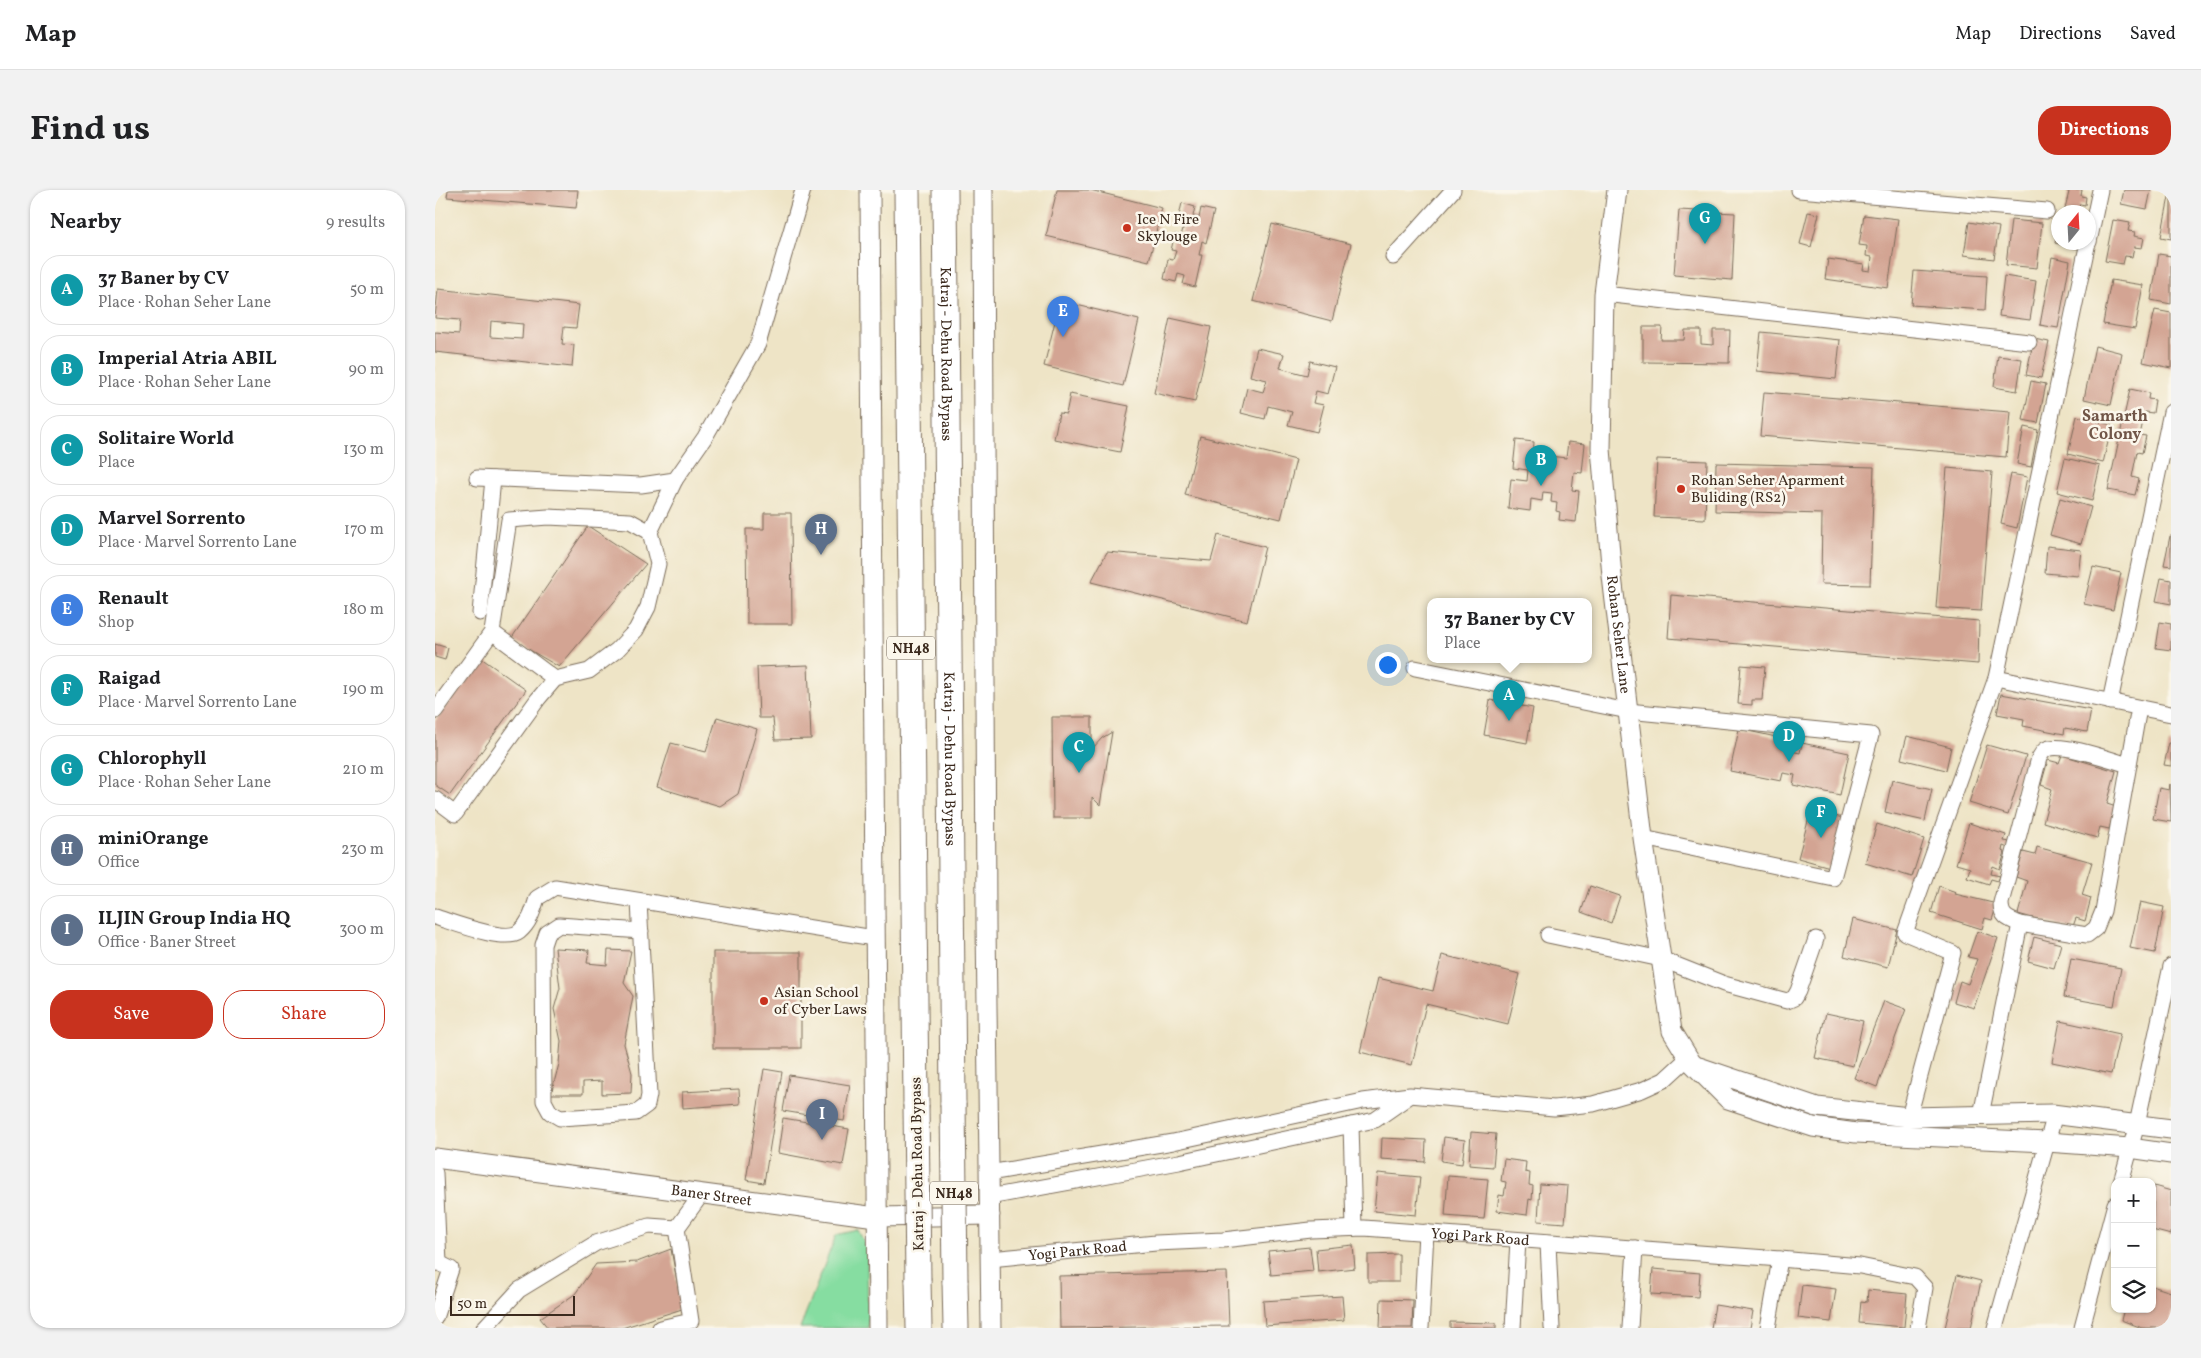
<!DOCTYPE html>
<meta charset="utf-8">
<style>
body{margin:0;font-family:Vollkorn,serif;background:#f2f2f2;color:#202124}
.controls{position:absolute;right:15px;bottom:15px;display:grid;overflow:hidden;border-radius:10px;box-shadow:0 1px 4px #0004}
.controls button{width:45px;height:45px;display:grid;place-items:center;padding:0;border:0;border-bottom:1px solid #e0e0e0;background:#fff;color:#202124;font:25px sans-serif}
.compass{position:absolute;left:1616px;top:15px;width:45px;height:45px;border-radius:50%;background:#fff;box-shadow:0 1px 4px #0004;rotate:18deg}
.scale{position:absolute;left:15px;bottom:12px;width:125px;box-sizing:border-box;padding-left:5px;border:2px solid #3b2a1e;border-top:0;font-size:14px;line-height:18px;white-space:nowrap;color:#3b2a1e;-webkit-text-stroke:4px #fbf7ec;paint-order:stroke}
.you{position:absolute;left:952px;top:474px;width:18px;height:18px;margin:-12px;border:4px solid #fff;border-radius:50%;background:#1a73e8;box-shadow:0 0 0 8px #1a73e833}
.badge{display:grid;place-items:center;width:32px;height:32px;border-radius:50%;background:#c8321e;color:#fff;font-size:16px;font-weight:700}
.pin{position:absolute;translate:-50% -41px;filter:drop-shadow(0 1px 2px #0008)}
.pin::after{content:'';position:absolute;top:26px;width:18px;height:15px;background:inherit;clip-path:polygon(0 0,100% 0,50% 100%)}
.popup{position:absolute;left:992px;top:408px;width:165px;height:65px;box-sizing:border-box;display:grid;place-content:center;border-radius:10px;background:#fff;filter:drop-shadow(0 1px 4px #0005);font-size:16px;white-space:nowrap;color:#757577}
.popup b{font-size:19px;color:#202124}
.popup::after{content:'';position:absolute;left:50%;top:100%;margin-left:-10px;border:10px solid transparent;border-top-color:#fff}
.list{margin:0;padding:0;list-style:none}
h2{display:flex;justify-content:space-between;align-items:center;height:65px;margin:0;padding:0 20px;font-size:21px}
h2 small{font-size:16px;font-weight:400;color:#757577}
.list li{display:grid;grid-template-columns:32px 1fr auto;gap:15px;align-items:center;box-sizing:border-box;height:70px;margin:0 10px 10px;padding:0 10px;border:1px solid #e0e0e0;border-radius:20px}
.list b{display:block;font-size:19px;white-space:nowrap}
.list p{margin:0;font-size:16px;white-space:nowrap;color:#757577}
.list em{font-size:16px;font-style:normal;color:#757577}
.actions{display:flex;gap:10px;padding:15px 20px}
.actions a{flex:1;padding:11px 0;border:1px solid #c8321e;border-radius:20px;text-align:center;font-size:18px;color:#c8321e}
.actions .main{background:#c8321e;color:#fff}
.icon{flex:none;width:28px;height:28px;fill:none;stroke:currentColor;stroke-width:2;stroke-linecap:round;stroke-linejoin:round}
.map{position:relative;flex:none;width:1736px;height:1138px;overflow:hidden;border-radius:20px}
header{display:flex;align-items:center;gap:30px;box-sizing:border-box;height:70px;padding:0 25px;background:#fff;border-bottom:1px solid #e0e0e0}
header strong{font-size:24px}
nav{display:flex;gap:28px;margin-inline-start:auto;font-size:18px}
.intro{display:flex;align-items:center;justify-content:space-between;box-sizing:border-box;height:120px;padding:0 30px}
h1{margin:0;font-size:35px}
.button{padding:12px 22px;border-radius:20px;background:#c8321e;color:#fff;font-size:18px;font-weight:700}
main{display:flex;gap:30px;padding:0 30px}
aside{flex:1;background:#fff;border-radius:20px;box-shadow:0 1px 4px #0004}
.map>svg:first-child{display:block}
</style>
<header>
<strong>Map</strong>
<nav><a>Map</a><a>Directions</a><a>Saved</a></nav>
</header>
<div class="intro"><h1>Find us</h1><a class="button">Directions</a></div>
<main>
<aside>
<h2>Nearby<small>9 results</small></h2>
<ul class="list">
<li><span class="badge" style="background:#0f9aa8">A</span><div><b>37 Baner by CV</b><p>Place · Rohan Seher Lane</p></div><em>50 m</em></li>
<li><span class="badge" style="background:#0f9aa8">B</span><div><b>Imperial Atria ABIL</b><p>Place · Rohan Seher Lane</p></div><em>90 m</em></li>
<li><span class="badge" style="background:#0f9aa8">C</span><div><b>Solitaire World</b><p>Place</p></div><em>130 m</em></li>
<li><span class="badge" style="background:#0f9aa8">D</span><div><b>Marvel Sorrento</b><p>Place · Marvel Sorrento Lane</p></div><em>170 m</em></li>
<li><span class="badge" style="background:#3f7fe0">E</span><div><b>Renault</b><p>Shop</p></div><em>180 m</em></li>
<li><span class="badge" style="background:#0f9aa8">F</span><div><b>Raigad</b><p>Place · Marvel Sorrento Lane</p></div><em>190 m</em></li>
<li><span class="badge" style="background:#0f9aa8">G</span><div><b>Chlorophyll</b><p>Place · Rohan Seher Lane</p></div><em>210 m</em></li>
<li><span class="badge" style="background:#5c6f8a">H</span><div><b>miniOrange</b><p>Office</p></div><em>230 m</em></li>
<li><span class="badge" style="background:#5c6f8a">I</span><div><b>ILJIN Group India HQ</b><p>Office · Baner Street</p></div><em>300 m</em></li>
</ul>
<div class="actions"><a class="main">Save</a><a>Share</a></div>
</aside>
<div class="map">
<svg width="1736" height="1138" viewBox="0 0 1736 1138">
<rect width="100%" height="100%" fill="#fbf7ec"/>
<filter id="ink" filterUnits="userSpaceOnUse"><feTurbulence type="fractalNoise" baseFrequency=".02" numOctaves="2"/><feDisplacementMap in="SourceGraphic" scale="10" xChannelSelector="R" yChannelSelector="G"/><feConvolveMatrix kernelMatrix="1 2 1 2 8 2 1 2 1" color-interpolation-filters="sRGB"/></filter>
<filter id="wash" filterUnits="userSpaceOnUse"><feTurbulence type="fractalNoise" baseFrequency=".0096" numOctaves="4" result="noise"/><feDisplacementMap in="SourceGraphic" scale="20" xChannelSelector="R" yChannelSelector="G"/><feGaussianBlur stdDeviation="1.12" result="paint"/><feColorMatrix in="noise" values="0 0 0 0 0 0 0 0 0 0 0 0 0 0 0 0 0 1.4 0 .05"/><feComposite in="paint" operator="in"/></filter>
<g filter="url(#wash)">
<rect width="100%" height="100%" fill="#eee4c6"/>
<path fill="#86dda1" stroke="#608460" d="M423 1040 432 1058 433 1138H365L401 1045Z"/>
<g id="blocks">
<g fill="#d3a493" fill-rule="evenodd">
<path d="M13 0H143L141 18 12 7Z"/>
<path d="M622 0H655L727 18 714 71 611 46Z"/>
<path d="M1629 0H1647L1646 6 1651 7 1650 15 1645 14 1643 22H1629L1634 2Z"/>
<path d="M1689 0H1716L1712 19 1686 14Z"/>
<path d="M1735 2H1736V49L1726 47Z"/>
<path d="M747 13 760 17 758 26 764 28 766 18 779 21 771 53 767 51 764 65H767L760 97 748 94 750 86 743 84 741 92 729 89 733 69 738 70 741 61 736 60 740 44 746 46 749 35 742 34Z"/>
<path d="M1244 20 1300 23 1297 90 1239 85Z"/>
<path d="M1373 22 1384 24 1376 57 1365 54Z"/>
<path d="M1429 25 1463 29 1453 98 1390 89 1393 69 1429 74 1428 80 1435 81 1437 67 1431 66 1432 56 1424 55Z"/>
<path d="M1576 30 1607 33 1602 78 1571 75Z"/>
<path d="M1678 30 1695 33 1693 41 1700 42 1699 46 1709 48 1707 58 1699 57 1697 67 1690 66 1688 74 1670 71Z"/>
<path d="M1534 32 1564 37 1559 69 1529 65Z"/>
<path d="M837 34 916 54 897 131 818 111Z"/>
<path d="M1623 40 1624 52H1646L1644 59 1620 53Z"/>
<path d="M1724 64 1736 66V114L1716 110Z"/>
<path d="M1617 67 1635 71 1623 138 1605 135Z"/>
<path d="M1479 81 1552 86 1550 120 1476 115Z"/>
<path d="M1569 86 1601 91 1595 130 1564 126Z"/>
<path d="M1676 90 1708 95 1700 139 1668 134Z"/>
<path d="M3 99 144 115 141 138 129 137 127 154 139 155 137 177 0 162V142L24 144 25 130 0 128ZM56 131 88 134 87 149 55 147Z"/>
<path d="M625 111 704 130 688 196 609 176Z"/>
<path d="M1720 120 1736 123V178L1708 172Z"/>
<path d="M735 128 776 137 760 212 719 203Z"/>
<path d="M1208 137H1227L1226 150H1249L1250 140H1266V154L1278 155V140H1295L1294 173 1208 172Z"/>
<path d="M1326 142 1405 150 1401 189 1322 181Z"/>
<path d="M1599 149 1614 152 1606 188 1591 185Z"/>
<path d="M1660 156 1687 163 1676 215 1649 209Z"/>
<path d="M822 158 849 164 845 178 872 185 875 171 900 177 893 204 881 201 878 213 889 215 882 242 853 235 857 222 833 216 830 229 806 223 812 198 828 202 832 190 815 186Z"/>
<path d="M1563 166 1587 169 1582 201 1559 197Z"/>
<path d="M1596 191 1611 194 1603 233 1588 230Z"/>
<path d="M1695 199 1714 203 1713 209 1720 210 1718 223 1710 222 1705 245 1711 246 1707 263 1702 262 1697 287 1704 289 1700 305 1673 300Z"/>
<path d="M1329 202 1575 222 1571 267 1325 246Z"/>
<path d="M635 204 694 216 685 262 619 249 624 223 631 224Z"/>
<path d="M1642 226 1677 235 1668 273 1633 264Z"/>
<path d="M1589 237 1603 240 1596 277 1582 274Z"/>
<path d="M765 246 861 270 846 329 750 305Z"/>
<path d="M1081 250 1099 252 1098 264 1131 268 1133 252 1150 254 1147 283 1139 282 1137 300 1144 301 1141 332 1124 330 1125 322 1121 321 1122 313 1116 312 1117 303 1108 302 1107 311 1096 309 1095 321 1073 318 1076 289 1092 291 1093 280 1078 278Z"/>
<path d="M1630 268 1665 276 1657 311 1622 302Z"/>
<path d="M1222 269 1272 271 1270 329 1219 327Z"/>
<path d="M1281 273 1439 277 1435 395 1386 394 1387 324 1280 321Z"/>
<path d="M1512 278 1557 282 1546 421 1501 418Z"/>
<path d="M1576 284 1592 287 1582 338 1566 334Z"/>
<path d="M1625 308 1656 317 1646 354 1615 345Z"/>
<path d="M329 323H356L357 434H312L311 339H329Z"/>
<path d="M153 336 211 374 124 477 76 449Z"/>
<path d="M783 345 830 357 812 431 656 392 672 362 776 371Z"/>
<path d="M1735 346H1736V376L1729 375Z"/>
<path d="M1612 356 1646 360 1643 386 1610 383Z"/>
<path d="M1658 377 1686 383 1678 420 1649 414Z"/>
<path d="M1726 388 1736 390V414L1721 411Z"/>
<path d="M1236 405 1544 431 1543 474 1233 448Z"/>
<path d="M1725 432 1736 434V460L1721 458Z"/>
<path d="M0 454 13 458 10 470 0 467Z"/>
<path d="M46 468 91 500 15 605 0 595V531Z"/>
<path d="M373 475 376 549 340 550 338 528H324L322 477Z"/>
<path d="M1306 475 1330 477 1327 510H1317V515L1303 514Z"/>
<path d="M1566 504 1656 520 1652 542 1630 538 1629 544 1588 536 1589 529 1562 524Z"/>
<path d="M1055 510 1098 518 1092 553 1049 545Z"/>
<path d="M282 527 322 539 303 604 285 616 222 597 236 553 271 562Z"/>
<path d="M617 527H657V559L667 548 677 542 665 615 657 607V628H618Z"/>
<path d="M1304 539 1355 550 1352 560 1365 563 1367 553 1414 563 1405 605 1358 595 1360 585 1348 583 1346 591 1295 581Z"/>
<path d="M1472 546 1516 557 1511 580 1466 569Z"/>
<path d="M1734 553H1736V576L1729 575Z"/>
<path d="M1552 555 1591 566 1573 625 1534 613Z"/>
<path d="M1627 565 1681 581 1672 614 1681 617 1674 639 1665 637 1662 648 1608 632 1617 599 1606 595 1613 570 1624 573Z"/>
<path d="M1457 590 1497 599 1490 631 1450 622Z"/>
<path d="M1735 594 1736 632 1718 629 1724 598 1734 600Z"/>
<path d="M1376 620 1408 628 1395 677 1363 668Z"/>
<path d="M1534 633 1571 645 1569 651 1575 652 1573 658 1568 656 1567 661 1570 662 1565 679 1558 676 1556 684 1565 686 1563 691 1556 689 1554 694 1532 687 1535 678 1521 674Z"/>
<path d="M1442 634 1489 649 1477 687 1430 673Z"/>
<path d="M1602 657 1657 672 1647 705 1656 708 1650 731 1641 728 1637 739 1583 724 1592 691 1581 687 1588 662 1600 665Z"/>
<path d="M1155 696 1185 706 1176 733 1146 722Z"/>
<path d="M1504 696 1521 702 1520 704 1562 714 1557 730 1550 728 1547 739 1496 723Z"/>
<path d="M1705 712 1729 717 1720 763 1695 758Z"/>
<path d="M1418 729 1462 740 1453 777 1409 766Z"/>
<path d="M1542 741 1563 748 1539 818 1519 812 1525 791 1533 794 1542 769 1533 767Z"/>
<path d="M1599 747 1626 754 1619 778 1593 771Z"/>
<path d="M120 758 154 760 152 773 172 775 173 760 196 761 189 793 198 806 189 854 197 883 196 903 167 904V891L148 892V904H116L124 874 126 851 119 819 125 798Z"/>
<rect x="278" y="762" width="88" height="96"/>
<path d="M1007 765 1085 784 1073 834 991 814 977 875 925 862 943 788 998 801Z"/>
<path d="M1636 769 1686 778 1679 816 1629 807Z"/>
<path d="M1449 811 1471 819 1442 897 1419 888Z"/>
<path d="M1391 823 1428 831 1418 876 1380 868Z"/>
<path d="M1625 831 1685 844 1676 884 1617 872Z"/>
<path d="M329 879 347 882 329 993 311 990Z"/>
<path d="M354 885 415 895 409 931 348 921Z"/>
<path d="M304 899 305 914 248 918 247 902Z"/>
<path d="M348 928 414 939 408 975 343 963Z"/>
<path d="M1036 942 1061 944 1058 977 1034 975Z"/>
<path d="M1009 947 1030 950 1027 974 1006 971Z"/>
<path d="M947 948 991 950 990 972 946 969Z"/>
<path d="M1069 969 1091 972 1090 982 1095 983 1094 995 1098 996 1097 1010 1094 1009 1092 1025 1062 1021 1064 1005 1069 1006 1071 992 1066 991Z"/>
<path d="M943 983 985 987 981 1025 939 1021Z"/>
<path d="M1013 986 1053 989 1049 1029 1010 1026Z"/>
<path d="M1105 994 1133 996 1130 1033 1103 1031Z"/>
<path d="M1719 996 1736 1001V1045L1717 1040Z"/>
<path d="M918 1055 920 1078 883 1082 881 1059Z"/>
<path d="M875 1057 878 1081 836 1085 833 1061Z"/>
<path d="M236 1059 247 1119 187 1138H113L105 1128 140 1104 161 1074 202 1072Z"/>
<path d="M964 1064V1092H933V1065Z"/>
<path d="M1218 1079 1265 1083 1263 1107 1216 1104Z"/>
<path d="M792 1082 794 1136 625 1138 624 1086Z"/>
<path d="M1522 1085 1546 1091 1536 1138H1510Z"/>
<path d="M1367 1095 1401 1099 1396 1132 1363 1128Z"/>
<path d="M1717 1096 1736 1102V1138H1707L1686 1130 1689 1119H1717Z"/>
<path d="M1433 1100 1472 1104 1469 1137 1424 1133 1426 1111 1432 1112Z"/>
<path d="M907 1106 909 1130 830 1136 828 1111Z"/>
<path d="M946 1109 978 1110 977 1138H945Z"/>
<path d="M1280 1115 1318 1121 1315 1138H1276Z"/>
<path d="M1015 1132 1061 1133V1138H1015Z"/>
</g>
</g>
</g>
<g filter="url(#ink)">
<use href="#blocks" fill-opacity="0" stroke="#7a6b59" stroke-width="1"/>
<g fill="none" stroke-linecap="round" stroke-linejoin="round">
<g stroke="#7a6b59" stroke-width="17">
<g id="minor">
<path d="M1364 0 1612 21"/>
<path d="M1654 52 1665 0"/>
<path d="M958 67 1018 0"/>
<path d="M1169 104 1594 152"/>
<path d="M42 288 206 295 240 290 270 247 323 154 368 0"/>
<path d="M45 423 58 289"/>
<path d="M57 442 120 489"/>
<path d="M980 478 1193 521 1436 545 1398 688 1208 648"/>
<path d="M1561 488 1736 524"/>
<path d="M1675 512 1736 222"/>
<path d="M0 521 57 442 74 330 113 327 195 331 215 342"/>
<path d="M0 609 20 624 103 509 120 489 154 481 182 460 201 440 213 417 223 374 215 342 240 290"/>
<path d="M204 711 214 905 212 915 201 923 125 928 115 922 109 911 108 755 112 743 124 735 206 741"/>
<path d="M0 727C17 732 70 753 84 742 95 733 98 721 102 708L120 697 439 748"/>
<path d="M1585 734C1573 729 1566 727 1566 713L1604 568C1607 563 1609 559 1615 558 1632 554 1676 570 1694 575"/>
<path d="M1113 745 1226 769 1289 794 1352 811 1359 808 1363 801 1381 749"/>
<path d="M1546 925 1585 734 1652 745 1661 738 1668 721 1704 518"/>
<path d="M1474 927 1518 763 1470 743 1561 488 1653 52"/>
<path d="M916 935 919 1038"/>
<path d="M0 983 4 1073"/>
<path d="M554 983 738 952 928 911 975 905 1119 918 1158 914 1207 900 1229 890 1253 868"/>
<path d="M1686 992 1702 934 1736 776"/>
<path d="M554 1007 744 972 940 930 973 907"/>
<path d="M1113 1053 1117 1138"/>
<path id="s1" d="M555 1069 721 1053 788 1050 876 1040 929 1038 1345 1069 1425 1076 1480 1087 1490 1098 1483 1138"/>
<path d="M0 1073H4L16 1079 0 1128"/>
<path d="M49 1138 84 1100 161 1053 214 1036 242 1038"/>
<path d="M225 1138 256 1131 242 1038 266 1005"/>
<path d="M986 1138 991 1042"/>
<path d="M1078 1138 1083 1050"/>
<path d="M1195 1138 1200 1058"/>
<path d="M1333 1138 1345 1069"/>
<path d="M1560 1138 1620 924"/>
<path d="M1647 1138 1680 1014"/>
</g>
</g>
<g stroke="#7a6b59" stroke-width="21">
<g id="tertiary">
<path d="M435 0 443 1138"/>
<path d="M548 0 551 735 556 1138"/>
<path id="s2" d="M1182 0 1169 104 1166 259 1177 386 1208 648 1237 841 1256 872 1293 909 1378 937 1421 943 1612 952 1695 958 1736 964"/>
<path d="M1264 877 1382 917 1474 927 1617 924 1736 939"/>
<path id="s3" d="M0 968 441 1027 555 1025"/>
</g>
</g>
<g stroke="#7a6b59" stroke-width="27">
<g id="trunk">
<path d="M472 0 481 915"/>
<path id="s4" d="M510 0 518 914"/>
<path d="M483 1090 484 1138"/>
<path d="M520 1091 521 1138"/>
</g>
</g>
<use href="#minor" stroke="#fff" stroke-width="15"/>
<use href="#tertiary" stroke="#fff" stroke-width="19"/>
<use href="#trunk" stroke="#fff" stroke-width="25"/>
<g stroke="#7a6b59" stroke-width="27" stroke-linecap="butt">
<g id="trunk-bridge">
<path d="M518 914 520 1091"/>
<path d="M481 915 483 1090"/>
</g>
</g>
<use href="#trunk-bridge" stroke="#fff" stroke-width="25"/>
</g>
</g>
<g fill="#c8321e" stroke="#fbf7ec" stroke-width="2">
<circle cx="692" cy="38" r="5"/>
<circle cx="1246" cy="299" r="5"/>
<circle cx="329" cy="811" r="5"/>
</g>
<g text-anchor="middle" stroke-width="5" stroke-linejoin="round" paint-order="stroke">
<g fill="#fbf7ec" stroke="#75685c" stroke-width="1">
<rect x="452" y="446.5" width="48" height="23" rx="4"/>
<rect x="495" y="991.5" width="48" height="23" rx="4"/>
</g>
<g font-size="14" font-weight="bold" fill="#3b2a1e">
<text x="476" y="463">NH48</text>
<text x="519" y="1008">NH48</text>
</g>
<g font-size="15" fill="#3b2a1e" stroke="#fbf7ec" text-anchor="start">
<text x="702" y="34">Ice N Fire<tspan x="702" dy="17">Skylouge</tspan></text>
<text x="1256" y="295">Rohan Seher Aparment<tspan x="1256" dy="17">Buliding (RS2)</tspan></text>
<text x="339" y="807">Asian School<tspan x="339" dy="17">of Cyber Laws</tspan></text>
</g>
<g font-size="15" fill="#3b2a1e" stroke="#fbf7ec">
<text dy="5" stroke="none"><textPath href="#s4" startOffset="164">Katraj - Dehu Road Bypass</textPath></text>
<text dy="5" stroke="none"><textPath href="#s2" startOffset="446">Rohan Seher Lane</textPath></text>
<text dy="5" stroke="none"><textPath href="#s4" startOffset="569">Katraj - Dehu Road Bypass</textPath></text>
<text transform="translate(482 974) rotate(-91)" y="5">Katraj - Dehu Road Bypass</text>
<text dy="5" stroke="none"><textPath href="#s3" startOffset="279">Baner Street</textPath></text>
<text dy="5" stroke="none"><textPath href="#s1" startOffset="492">Yogi Park Road</textPath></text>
<text dy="5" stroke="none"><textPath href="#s1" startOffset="88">Yogi Park Road</textPath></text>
</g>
<g font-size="16" font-weight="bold" fill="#705547" stroke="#fbf7ec">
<text x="1680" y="231">Samarth<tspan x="1680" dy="18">Colony</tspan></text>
</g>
</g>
</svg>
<div class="controls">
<button>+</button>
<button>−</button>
<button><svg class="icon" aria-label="layers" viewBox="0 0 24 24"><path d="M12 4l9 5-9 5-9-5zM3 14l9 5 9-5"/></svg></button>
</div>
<svg class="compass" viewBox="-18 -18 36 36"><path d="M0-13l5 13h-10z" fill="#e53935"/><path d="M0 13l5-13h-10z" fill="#757577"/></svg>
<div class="scale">50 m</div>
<div class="you"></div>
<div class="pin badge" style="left:1074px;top:531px;background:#0f9aa8">A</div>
<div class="popup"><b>37 Baner by CV</b>Place</div>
<div class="pin badge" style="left:1106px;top:296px;background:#0f9aa8">B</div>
<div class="pin badge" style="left:644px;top:583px;background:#0f9aa8">C</div>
<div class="pin badge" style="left:1354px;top:572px;background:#0f9aa8">D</div>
<div class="pin badge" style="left:628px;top:147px;background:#3f7fe0">E</div>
<div class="pin badge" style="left:1386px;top:648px;background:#0f9aa8">F</div>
<div class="pin badge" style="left:1270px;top:54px;background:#0f9aa8">G</div>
<div class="pin badge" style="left:386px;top:365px;background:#5c6f8a">H</div>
<div class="pin badge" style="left:387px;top:950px;background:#5c6f8a">I</div>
</div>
</main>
